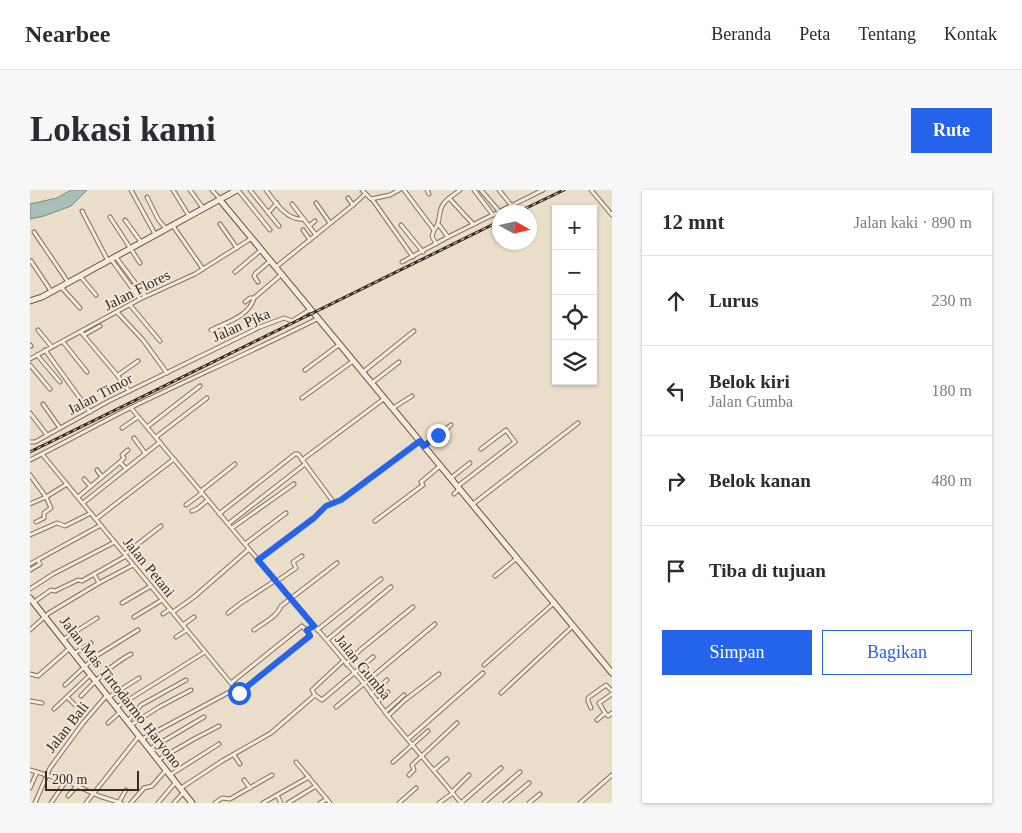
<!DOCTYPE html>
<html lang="id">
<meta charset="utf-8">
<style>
body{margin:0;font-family:"Times New Roman",serif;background:#f7f7f7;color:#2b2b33}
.controls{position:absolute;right:15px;top:15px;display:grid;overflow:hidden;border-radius:0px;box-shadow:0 1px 4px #0004}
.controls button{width:45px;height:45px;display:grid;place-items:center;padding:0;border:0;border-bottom:1px solid #e1e1e2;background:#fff;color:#2b2b33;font:25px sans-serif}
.compass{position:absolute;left:462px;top:15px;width:45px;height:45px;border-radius:50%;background:#fff;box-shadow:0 1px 4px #0004;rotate:98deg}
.scale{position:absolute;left:15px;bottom:12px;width:94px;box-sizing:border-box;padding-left:5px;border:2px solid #362a21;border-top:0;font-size:14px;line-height:18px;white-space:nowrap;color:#362a21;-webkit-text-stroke:4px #f2e8d8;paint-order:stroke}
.stop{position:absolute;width:15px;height:15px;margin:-11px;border:4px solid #2563eb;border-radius:50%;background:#fff}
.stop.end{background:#2563eb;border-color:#fff;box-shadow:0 1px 5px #0008}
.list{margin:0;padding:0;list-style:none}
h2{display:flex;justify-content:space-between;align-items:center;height:65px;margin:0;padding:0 20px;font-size:21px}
h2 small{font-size:16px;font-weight:400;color:#7c7c81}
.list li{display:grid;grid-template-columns:32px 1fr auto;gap:15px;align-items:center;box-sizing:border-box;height:90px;padding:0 20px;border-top:1px solid #e1e1e2}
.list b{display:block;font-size:19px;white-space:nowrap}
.list p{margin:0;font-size:16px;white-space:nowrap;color:#7c7c81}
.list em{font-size:16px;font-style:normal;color:#7c7c81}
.actions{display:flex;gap:10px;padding:15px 20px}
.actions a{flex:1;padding:11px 0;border:1px solid #2563eb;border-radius:0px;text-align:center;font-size:18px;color:#2563eb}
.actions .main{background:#2563eb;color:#fff}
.icon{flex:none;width:28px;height:28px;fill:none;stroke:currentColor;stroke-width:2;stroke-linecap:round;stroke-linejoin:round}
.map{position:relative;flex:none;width:582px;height:613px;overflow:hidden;border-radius:0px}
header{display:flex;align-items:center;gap:30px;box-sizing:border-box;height:70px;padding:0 25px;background:#fff;border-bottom:1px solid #e1e1e2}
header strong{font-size:24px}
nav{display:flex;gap:28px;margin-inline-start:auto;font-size:18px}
.intro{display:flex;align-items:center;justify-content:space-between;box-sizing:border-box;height:120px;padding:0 30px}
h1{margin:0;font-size:35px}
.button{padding:12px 22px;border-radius:0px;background:#2563eb;color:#fff;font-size:18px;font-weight:700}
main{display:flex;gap:30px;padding:0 30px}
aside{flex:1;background:#fff;border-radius:0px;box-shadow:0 1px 4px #0004}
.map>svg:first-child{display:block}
</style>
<header>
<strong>Nearbee</strong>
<nav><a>Beranda</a><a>Peta</a><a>Tentang</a><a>Kontak</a></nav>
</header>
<div class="intro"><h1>Lokasi kami</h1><a class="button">Rute</a></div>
<main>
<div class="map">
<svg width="582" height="613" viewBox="0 0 582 613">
<rect width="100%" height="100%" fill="#eaddc9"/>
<path fill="#a9bfb6" stroke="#718c83" d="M41 0H57L41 16 14 26 0 29V14L27 8Z"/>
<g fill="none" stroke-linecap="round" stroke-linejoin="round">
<g stroke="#847060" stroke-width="5">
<g id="street">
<path d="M101 0 125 44"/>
<path d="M143 0 159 26"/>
<path d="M160 0 173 18"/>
<path d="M182 0 190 9"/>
<path d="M208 0 240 40"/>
<path d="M220 0 249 36"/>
<path d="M236 0C245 12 257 31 273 29"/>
<path d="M332 0 341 9 360 5 369 0"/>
<path d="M374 0 404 40C412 32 407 21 414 13 418 8 425 4 430 0"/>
<path d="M397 0 399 4"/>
<path d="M444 0 463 25"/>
<path d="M451 0 469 21"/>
<path d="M469 0 481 15"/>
<path d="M561 0 582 25"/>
<path d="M117 7 128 29 136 39"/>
<path d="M318 8 323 15"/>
<path d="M419 8 443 34"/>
<path d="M342 9 383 67"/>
<path d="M286 13 300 33"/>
<path d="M262 14 286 45"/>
<path d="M52 21 78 71"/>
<path d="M238 23 247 13"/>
<path d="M80 27 110 73"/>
<path d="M95 30 111 52"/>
<path d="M190 34 207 58"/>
<path d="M371 35 393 62"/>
<path d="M409 35 418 47"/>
<path d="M143 36 173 79"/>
<path d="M279 36 285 31"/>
<path d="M273 40 280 50"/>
<path d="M404 40 402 46 406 54"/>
<path d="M4 42 38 92"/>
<path d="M85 66 115 106"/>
<path d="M81 69 110 109"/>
<path d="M1 71 21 101"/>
<path d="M372 72 418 47 513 0"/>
<path d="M246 77 323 15 335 4"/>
<path d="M205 82 231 60"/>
<path d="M50 86 66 105"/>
<path d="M228 92 224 86 225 84 240 71"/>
<path d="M31 97 50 118"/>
<path d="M215 112 220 108H224"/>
<path d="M100 115 130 151"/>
<path d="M87 122 113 150 137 183"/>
<path d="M8 140 21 156"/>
<path d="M181 140C195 133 220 126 224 108L252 84"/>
<path d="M51 142 87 185 99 201"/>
<path d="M54 145 70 136"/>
<path d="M33 152 57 182"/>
<path d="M0 155 1 156"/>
<path d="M15 160 60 222"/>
<path d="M7 165 30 192"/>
<path d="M0 169 110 109 165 84 222 48"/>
<path d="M0 175 20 199"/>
<path d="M275 180 310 154"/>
<path d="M333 182 384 141"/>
<path d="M88 185 108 171"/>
<path d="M342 193 369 172"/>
<path d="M272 208 323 171"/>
<path d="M13 214 30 238"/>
<path d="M101 218 219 359 335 495 358 526 431 613"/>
<path d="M363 218 382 206"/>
<path d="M0 223 17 245"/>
<path d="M117 237 170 196"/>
<path d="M92 238 108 227"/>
<path d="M126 247 177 208"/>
<path d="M104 248 115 263"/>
<path d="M0 252H5L79 211 230 137 254 128 262 131 281 119"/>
<path d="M394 256 421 235"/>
<path d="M12 264 209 503 280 445 272 436 201 493"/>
<path d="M0 270C34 253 68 234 102 217 164 187 227 159 289 128"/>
<path d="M272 270 355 208"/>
<path d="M90 272 94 268 92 265 98 260"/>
<path d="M67 280 72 287"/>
<path d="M0 285 16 307 21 318 14 323V328L6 332"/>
<path d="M421 288 440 273"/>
<path d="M54 289 60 296"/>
<path d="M428 296 485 252 476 240 451 259"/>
<path d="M171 301 205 274"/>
<path d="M424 304 429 299"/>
<path d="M48 307 90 272 96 279"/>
<path d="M53 313 130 252"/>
<path d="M0 314 16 307 37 294"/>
<path d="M443 314 548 233"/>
<path d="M156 315 172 303"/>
<path d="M162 321 167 319 178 310"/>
<path d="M189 324 265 264H268L304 313"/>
<path d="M66 329 144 269"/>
<path d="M345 331 393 295 391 292 410 276"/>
<path d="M198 334 275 274"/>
<path d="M202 338 264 294"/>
<path d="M0 345 27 333 35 336 61 323"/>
<path d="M215 354 256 323"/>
<path d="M95 364 131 336"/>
<path d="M228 370 284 328 296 316 311 310 390 251"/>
<path d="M0 374 71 335"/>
<path d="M0 380 10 374 8 370"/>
<path d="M64 384 69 393"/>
<path d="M465 386 487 368"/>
<path d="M247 391 266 378 263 372 272 366"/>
<path d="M0 399 23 384 85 352"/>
<path d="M4 412 21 400 25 401 48 390 52 391 96 366"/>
<path d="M92 413 121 396"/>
<path d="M143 422 164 407 219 359"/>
<path d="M198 423 211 413 246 390"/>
<path d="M133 424 140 419"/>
<path d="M104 427 132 410"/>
<path d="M153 435 164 427"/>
<path d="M0 440 19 423 69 393 103 375"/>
<path d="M224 440C233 433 247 427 251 416L307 373"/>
<path d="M287 440 351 389"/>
<path d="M146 447 157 440"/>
<path d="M34 449 67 428"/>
<path d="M297 450 361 397"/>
<path d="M45 463 61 453"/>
<path d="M316 474 330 460 383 417"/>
<path d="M454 475 524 413"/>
<path d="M0 484 8 486 40 458"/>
<path d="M35 495 66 466 108 440"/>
<path d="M471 503 543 436"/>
<path d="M341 504 357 490"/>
<path d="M285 505 282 500 313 471"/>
<path d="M51 506C66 490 81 475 101 464"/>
<path d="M37 507 45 515"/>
<path d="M79 507 109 488"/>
<path d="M0 511 12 513"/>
<path d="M347 512 358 502"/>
<path d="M87 517 175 462"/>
<path d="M306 517 405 434"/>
<path d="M561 518 558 511V508L576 495 582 501"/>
<path d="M24 519 60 485"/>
<path d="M355 522 374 505"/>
<path d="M575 523 578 526 582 523"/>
<path d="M358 526 375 510 409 484"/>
<path d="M567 530 575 523 569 513 582 504"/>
<path d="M98 531 111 515 156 490"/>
<path d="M78 533 90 522"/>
<path d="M101 535 129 517 161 500"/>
<path d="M112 549 205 499"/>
<path d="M378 549 453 483"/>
<path d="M120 559 174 527"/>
<path d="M204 565 210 574"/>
<path d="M128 570 164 549 189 536"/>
<path d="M266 572 300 613"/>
<path d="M363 572 398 541"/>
<path d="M0 580 36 591 69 606 91 613"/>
<path d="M404 580 417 569"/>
<path d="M140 585 189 554"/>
<path d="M379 585 384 580 382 575 427 533"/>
<path d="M214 590 220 598"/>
<path d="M0 598 7 582"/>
<path d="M151 598 192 571 241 543 285 505 292 510 343 467"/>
<path d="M422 602 439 585"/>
<path d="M247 605 279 587"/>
<path d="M38 606 47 596"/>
<path d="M89 612 96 600"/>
<path d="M5 613 20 578 53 533 77 505"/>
<path d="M21 613 36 591"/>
<path d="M56 613 109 546"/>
<path d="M101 613 114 598 122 596 136 580"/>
<path d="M128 613 145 593"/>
<path d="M144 613 153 603"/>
<path d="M185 613 192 608 200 609 242 585"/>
<path d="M233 613 247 605 251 613"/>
<path d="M258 613 286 596"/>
<path d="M290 613 297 609"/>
<path d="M369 613 386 598"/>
<path d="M409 613 423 603"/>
<path d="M431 613 471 578"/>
<path d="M454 613 490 582"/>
<path d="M475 613 499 593"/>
<path d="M499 613 510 604"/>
<path d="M550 613 582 585"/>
</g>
</g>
<g stroke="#665143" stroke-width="7">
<g id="secondary">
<path d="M190 10 582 483"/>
<path d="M0 111 12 107 207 0"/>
<path d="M0 408 162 613"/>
</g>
</g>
<use href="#street" stroke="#f5ebdb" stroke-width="3"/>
<use href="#secondary" stroke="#f5ebdb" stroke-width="5"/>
<g stroke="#362a21" stroke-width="3">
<g id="rail">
<path d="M488 22 534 0"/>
<path d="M0 262 470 31"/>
</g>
</g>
<use href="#rail" stroke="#f2e8d8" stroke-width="1" stroke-dasharray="4" stroke-linecap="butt"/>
</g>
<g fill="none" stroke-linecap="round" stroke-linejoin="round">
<path stroke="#2563eb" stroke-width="6" d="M209 503 280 446 277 440 284 436 228 370 284 328 296 316 311 310 390 251 394 256 408 245"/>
</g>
<g text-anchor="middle" stroke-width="4" stroke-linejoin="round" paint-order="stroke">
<g font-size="15" fill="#362a21" stroke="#f2e8d8">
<text transform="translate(107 100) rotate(-27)" y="5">Jalan Flores</text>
<text transform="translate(211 135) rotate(-24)" y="5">Jalan Pjka</text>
<text transform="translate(70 204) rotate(-28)" y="5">Jalan Timor</text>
<text transform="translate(119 377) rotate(51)" y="5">Jalan Petani</text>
<text transform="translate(333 477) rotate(51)" y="5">Jalan Gumba</text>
<text transform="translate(91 502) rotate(52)" y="5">Jalan Mas Tirtodarmo Haryono</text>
<text transform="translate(37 537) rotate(-52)" y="5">Jalan Bali</text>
</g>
</g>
</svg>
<div class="controls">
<button>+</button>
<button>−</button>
<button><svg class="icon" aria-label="locate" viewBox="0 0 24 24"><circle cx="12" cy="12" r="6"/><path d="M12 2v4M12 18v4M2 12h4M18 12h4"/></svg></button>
<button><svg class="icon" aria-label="layers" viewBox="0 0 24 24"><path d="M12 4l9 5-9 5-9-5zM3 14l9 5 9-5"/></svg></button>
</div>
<svg class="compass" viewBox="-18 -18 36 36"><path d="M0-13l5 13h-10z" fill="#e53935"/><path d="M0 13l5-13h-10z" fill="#7c7c81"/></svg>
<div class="scale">200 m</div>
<div class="stop" style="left:209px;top:503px"></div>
<div class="stop end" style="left:408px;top:245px"></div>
</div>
<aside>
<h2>12 mnt<small>Jalan kaki · 890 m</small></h2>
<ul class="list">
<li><svg class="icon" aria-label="ahead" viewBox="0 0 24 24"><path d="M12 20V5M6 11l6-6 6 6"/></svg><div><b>Lurus</b></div><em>230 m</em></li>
<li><svg class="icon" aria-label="left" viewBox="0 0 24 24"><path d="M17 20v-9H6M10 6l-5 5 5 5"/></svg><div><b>Belok kiri</b><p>Jalan Gumba</p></div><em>180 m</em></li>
<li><svg class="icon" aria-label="right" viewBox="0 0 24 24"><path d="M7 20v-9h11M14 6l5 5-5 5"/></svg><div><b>Belok kanan</b></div><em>480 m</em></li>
<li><svg class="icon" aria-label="arrive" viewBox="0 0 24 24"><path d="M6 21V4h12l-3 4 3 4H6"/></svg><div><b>Tiba di tujuan</b></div></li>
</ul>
<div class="actions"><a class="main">Simpan</a><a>Bagikan</a></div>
</aside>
</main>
